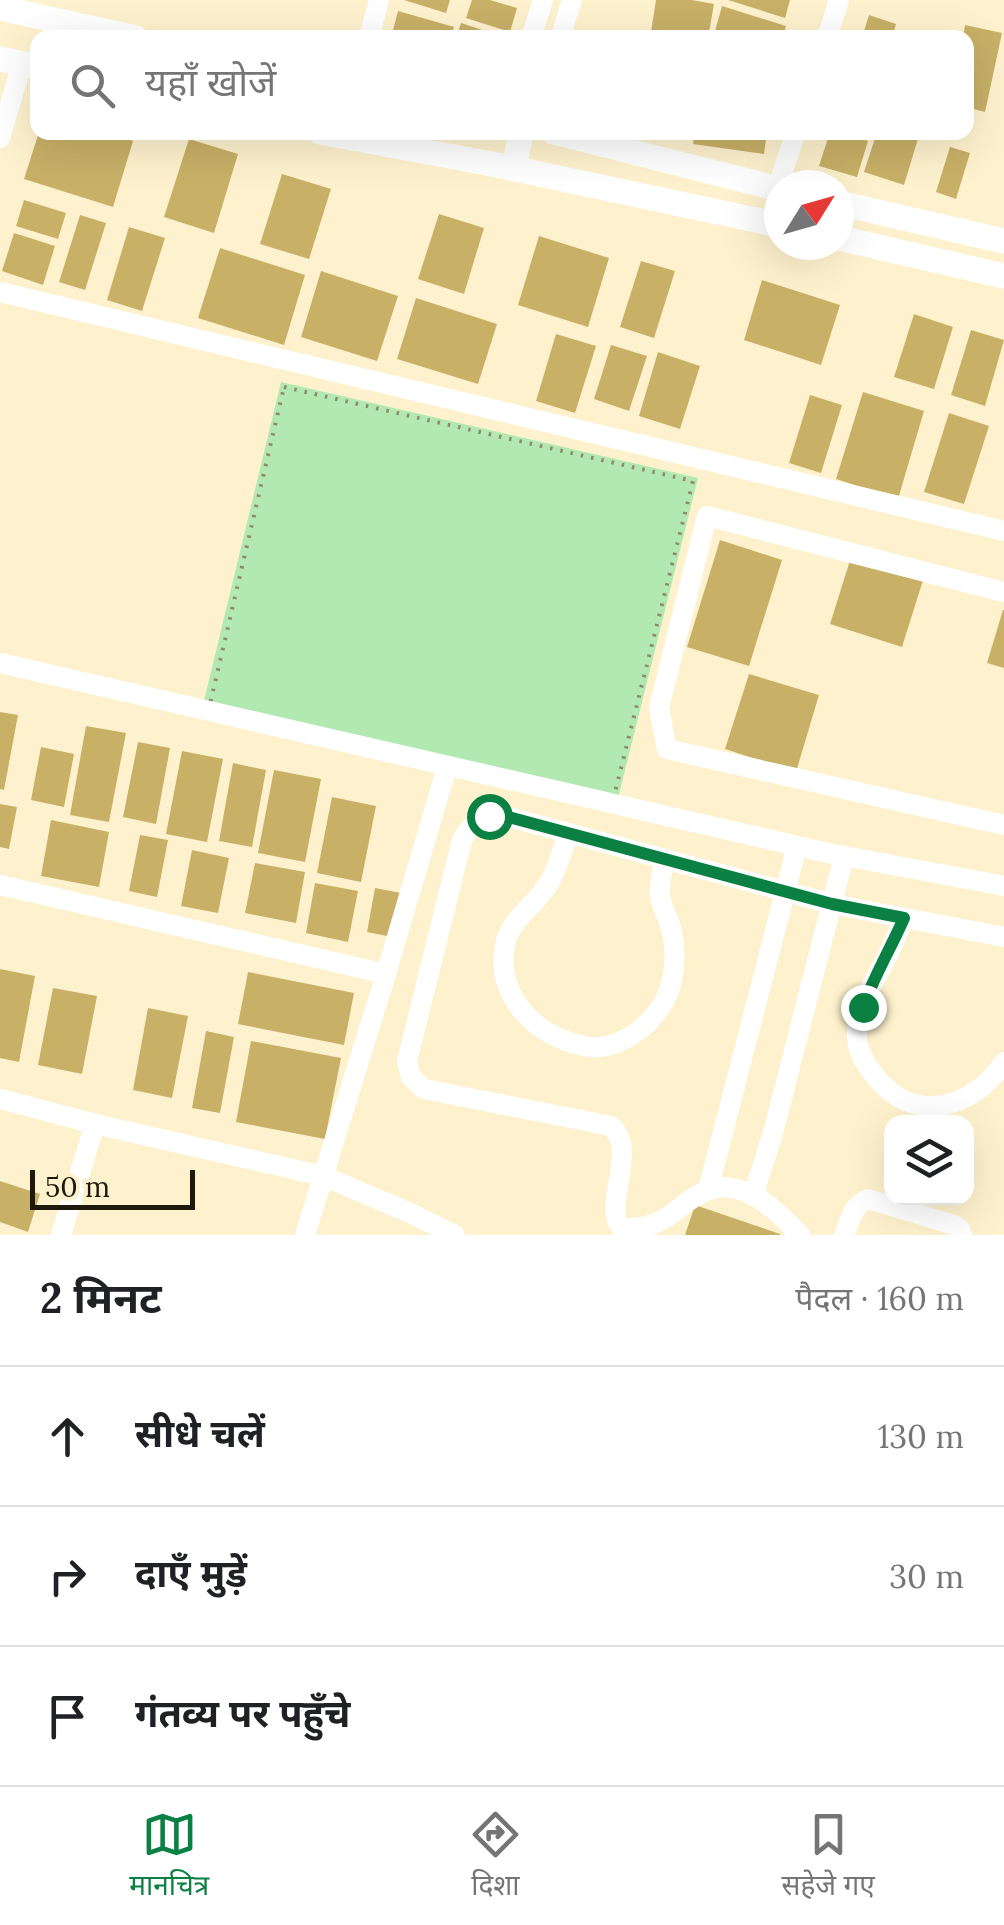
<!DOCTYPE html>
<html lang="hi">
<meta charset="utf-8">
<style>
body{margin:0;font-family:Lora,"Noto Sans Devanagari",serif;background:#f6f6f6;color:#202124}
.controls{position:absolute;right:30px;bottom:30px;display:grid;overflow:hidden;border-radius:20px;box-shadow:0 10px 40px #0002}
.controls button{width:90px;height:90px;display:grid;place-items:center;padding:0;border:0;border-bottom:2px solid #e0e0e0;background:#fff;color:#202124;font:50px sans-serif}
.compass{position:absolute;left:764px;top:170px;width:90px;height:90px;border-radius:50%;background:#fff;box-shadow:0 10px 40px #0002;rotate:53deg}
.scale{position:absolute;left:30px;bottom:25px;width:165px;box-sizing:border-box;padding-left:10px;border:5px solid #1d190c;border-top:0;font-size:28px;line-height:35px;white-space:nowrap;color:#1d190c;-webkit-text-stroke:8px #fef2ce;paint-order:stroke}
.stop{position:absolute;width:30px;height:30px;margin:-22px;border:8px solid #0b8043;border-radius:50%;background:#fff}
.stop.end{background:#0b8043;border-color:#fff;box-shadow:0 2px 10px #0008}
.list{margin:0;padding:0;list-style:none}
h2{display:flex;justify-content:space-between;align-items:center;height:130px;margin:0;padding:0 40px;font-size:42px}
h2 small{font-size:32px;font-weight:400;color:#757577}
.list li{display:grid;grid-template-columns:65px 1fr auto;gap:30px;align-items:center;box-sizing:border-box;height:140px;padding:0 40px;border-top:2px solid #e0e0e0}
.list b{display:block;font-size:38px;white-space:nowrap}
.list em{font-size:32px;font-style:normal;color:#757577}
.icon{flex:none;width:55px;height:55px;fill:none;stroke:currentColor;stroke-width:2;stroke-linecap:round;stroke-linejoin:round}
.map{position:relative;flex:none;width:1004px;height:1235px;overflow:hidden}
.search{position:absolute;background:#fff;box-shadow:0 10px 40px #0002;left:30px;right:30px;top:30px;height:110px;display:flex;align-items:center;gap:25px;box-sizing:border-box;padding:0 35px;border-radius:20px;color:#757577;font-size:38px}
.sheet{height:550px;background:#fff}
nav{display:flex;justify-content:space-around;align-items:center;box-sizing:border-box;height:140px;border-top:2px solid #e0e0e0;background:#fff;font-size:28px;color:#757577}
nav a{display:grid;justify-items:center;gap:5px}
nav .on{color:#0b8043}
.map>svg:first-child{display:block}
</style>
<div class="map">
<svg width="1004" height="1235" viewBox="0 0 1004 1235">
<rect width="100%" height="100%" fill="#fef2ce"/>
<path fill="#b2e9b1" d="M281 382 698 478 616 806 202 709Z"/>
<g fill="#c8b067">
<path d="M404 0H450L446 13Z"/>
<path d="M472 0H490L517 8 510 32 466 18Z"/>
<path d="M656 0H692L714 4 708 38H650Z"/>
<path d="M728 0H790L785 18Z"/>
<path d="M722 6 786 26 783 38H713Z"/>
<path d="M398 11 454 27 450 38H391Z"/>
<path d="M869 15 896 24 892 38H862Z"/>
<path d="M461 23 504 37V38H456Z"/>
<path d="M965 25 1002 33 985 112 966 107V38H963Z"/>
<path d="M39 132H107L133 141 113 207 24 179Z"/>
<path d="M695 132H767L764 154 693 144Z"/>
<path d="M830 132H839L868 141 857 177 819 166Z"/>
<path d="M877 132H920L904 185 864 172Z"/>
<path d="M189 139 238 154 214 233 164 217Z"/>
<path d="M950 147 970 153 956 199 936 192Z"/>
<path d="M282 174 331 189 309 259 260 244Z"/>
<path d="M24 200 66 213 58 239 16 226Z"/>
<path d="M439 214 484 228 464 294 418 279Z"/>
<path d="M80 215 106 223 85 290 59 282Z"/>
<path d="M129 227 165 238 142 311 107 300Z"/>
<path d="M14 233 55 246 43 285 2 271Z"/>
<path d="M539 236 609 258 588 327 518 305Z"/>
<path d="M220 248 305 275 284 345 198 318Z"/>
<path d="M641 261 675 271 654 338 620 327Z"/>
<path d="M321 271 398 296 377 361 301 337Z"/>
<path d="M762 280 840 305 821 365 744 340Z"/>
<path d="M416 298 497 324 478 384 397 359Z"/>
<path d="M914 314 953 327 934 389 894 377Z"/>
<path d="M971 330 1004 340 985 406 951 395Z"/>
<path d="M556 334 596 346 575 413 536 401Z"/>
<path d="M611 345 647 356 629 411 594 399Z"/>
<path d="M658 352 700 366 680 429 639 416Z"/>
<path d="M863 392 924 411 898 499 836 479Z"/>
<path d="M810 395 842 405 821 473 789 463Z"/>
<path d="M949 413 989 426 964 504 924 492Z"/>
<path d="M720 540 782 560 749 666 687 647Z"/>
<path d="M852 554 924 577 902 647 830 624Z"/>
<path d="M1003 610H1004V668L987 663Z"/>
<path d="M749 674 819 695 796 772 725 749Z"/>
<path d="M0 712 18 715 4 790 0 789Z"/>
<path d="M86 726 126 733 109 822 70 815Z"/>
<path d="M138 742 170 748 156 824 123 817Z"/>
<path d="M41 747 74 754 64 807 31 800Z"/>
<path d="M182 751 223 759 207 842 166 834Z"/>
<path d="M233 763 266 770 252 847 219 841Z"/>
<path d="M274 770 321 779 305 862 258 853Z"/>
<path d="M332 797 376 806 361 882 317 873Z"/>
<path d="M0 804 17 807 9 849 0 847Z"/>
<path d="M51 820 109 832 99 887 41 876Z"/>
<path d="M140 835 168 840 157 897 129 891Z"/>
<path d="M192 850 229 858 218 913 181 906Z"/>
<path d="M255 863 305 872 296 923 245 913Z"/>
<path d="M315 883 358 891 348 942 306 933Z"/>
<path d="M375 888 401 893 392 937 367 932Z"/>
<path d="M0 969 35 976 19 1062 0 1058Z"/>
<path d="M248 972 354 993 344 1045 238 1024Z"/>
<path d="M53 988 97 996 82 1074 38 1065Z"/>
<path d="M148 1008 188 1016 172 1098 133 1090Z"/>
<path d="M206 1031 234 1037 220 1113 192 1108Z"/>
<path d="M251 1041 341 1058 325 1139 236 1122Z"/>
<path d="M0 1181 40 1194 28 1232 0 1222Z"/>
<path d="M695 1205 780 1234V1235H685Z"/>
</g>
<g fill="none" stroke-linecap="round" stroke-linejoin="round">
<path stroke="#90886f" stroke-width="4" stroke-dasharray="2.5 8" stroke-linecap="butt" d="M284 387 693 481 613 800 210 704Z"/>
<g stroke="#fff" stroke-width="20">
<path d="M369 38 379 0"/>
<path d="M531 38 543 0"/>
<path d="M560 38 572 0"/>
<path d="M827 38 839 0"/>
<path d="M0 138 22 64"/>
<path d="M777 189 796 132"/>
<path d="M0 292 1004 531"/>
<path d="M1004 592 707 516 659 708 667 749 1004 825"/>
<path d="M0 663 828 853 1004 886"/>
<path d="M569 833C562 849 558 868 549 883 535 907 507 920 504 951 499 994 530 1029 569 1042 579 1045 589 1048 599 1047 627 1045 652 1023 665 1000 676 978 677 948 670 925 667 916 662 907 660 896 658 884 663 871 665 859"/>
<path d="M0 885 386 974"/>
<path d="M904 918C898 932 892 947 885 961 873 983 858 1006 857 1033 856 1049 865 1064 875 1076 913 1125 972 1110 1004 1062"/>
<path d="M0 1099 95 1124 323 1176 408 1212 455 1235"/>
<path d="M708 1190 797 846"/>
<path d="M753 1196 773 1133 844 856"/>
<path d="M622 1229C633 1228 644 1228 653 1224 669 1219 679 1207 693 1198 735 1169 771 1205 800 1235"/>
<path d="M61 1235 95 1124"/>
<path d="M305 1235 386 974 447 767"/>
<path d="M626 1235C623 1230 619 1226 617 1221 609 1194 636 1147 611 1126L424 1089 411 1077 407 1061 462 840C471 823 482 817 501 815L832 904 1004 937"/>
<path d="M844 1235C849 1222 854 1203 868 1199L954 1225 960 1229 962 1235"/>
</g>
<g stroke="#fff" stroke-width="25">
<path d="M0 8 136 38"/>
<path d="M0 59 38 67"/>
<path d="M320 132 492 164 779 225"/>
<path d="M553 132 779 189"/>
<path d="M514 169 521 132"/>
<path d="M839 203 1004 241"/>
<path d="M839 238 1004 276"/>
</g>
</g>
<g fill="none" stroke-linecap="round" stroke-linejoin="round">
<path stroke="#0b8043" stroke-width="12" d="M489 816 501 815 832 904 904 918C891 948 874 976 863 1007"/>
</g>
</svg>
<div class="controls">
<button><svg class="icon" aria-label="layers" viewBox="0 0 24 24"><path d="M12 4l9 5-9 5-9-5zM3 14l9 5 9-5"/></svg></button>
</div>
<svg class="compass" viewBox="-18 -18 36 36"><path d="M0-13l5 13h-10z" fill="#e53935"/><path d="M0 13l5-13h-10z" fill="#757577"/></svg>
<div class="scale">50 m</div>
<div class="stop" style="left:489px;top:816px"></div>
<div class="stop end" style="left:863px;top:1007px"></div>
<div class="search"><svg class="icon" aria-label="search" viewBox="0 0 24 24"><circle cx="10" cy="10" r="6"/><path d="M15 15l6 6"/></svg>यहाँ खोजें</div>
</div>
<section class="sheet">
<h2>2 मिनट<small>पैदल · 160 m</small></h2>
<ul class="list">
<li><svg class="icon" aria-label="ahead" viewBox="0 0 24 24"><path d="M12 20V5M6 11l6-6 6 6"/></svg><div><b>सीधे चलें</b></div><em>130 m</em></li>
<li><svg class="icon" aria-label="right" viewBox="0 0 24 24"><path d="M7 20v-9h11M14 6l5 5-5 5"/></svg><div><b>दाएँ मुड़ें</b></div><em>30 m</em></li>
<li><svg class="icon" aria-label="arrive" viewBox="0 0 24 24"><path d="M6 21V4h12l-3 4 3 4H6"/></svg><div><b>गंतव्य पर पहुँचे</b></div></li>
</ul>
</section>
<nav>
<a class="on"><svg class="icon" aria-label="map" viewBox="0 0 24 24"><path d="M3 6l6-2 6 2 6-2v14l-6 2-6-2-6 2zM9 4v14M15 6v14"/></svg>मानचित्र</a>
<a><svg class="icon" aria-label="directions" viewBox="0 0 24 24"><path d="M12 3l9 9-9 9-9-9zM9 14v-3h6M13 9l2 2-2 2"/></svg>दिशा</a>
<a><svg class="icon" aria-label="saved" viewBox="0 0 24 24"><path d="M7 4h10v16l-5-4-5 4z"/></svg>सहेजे गए</a>
</nav>
